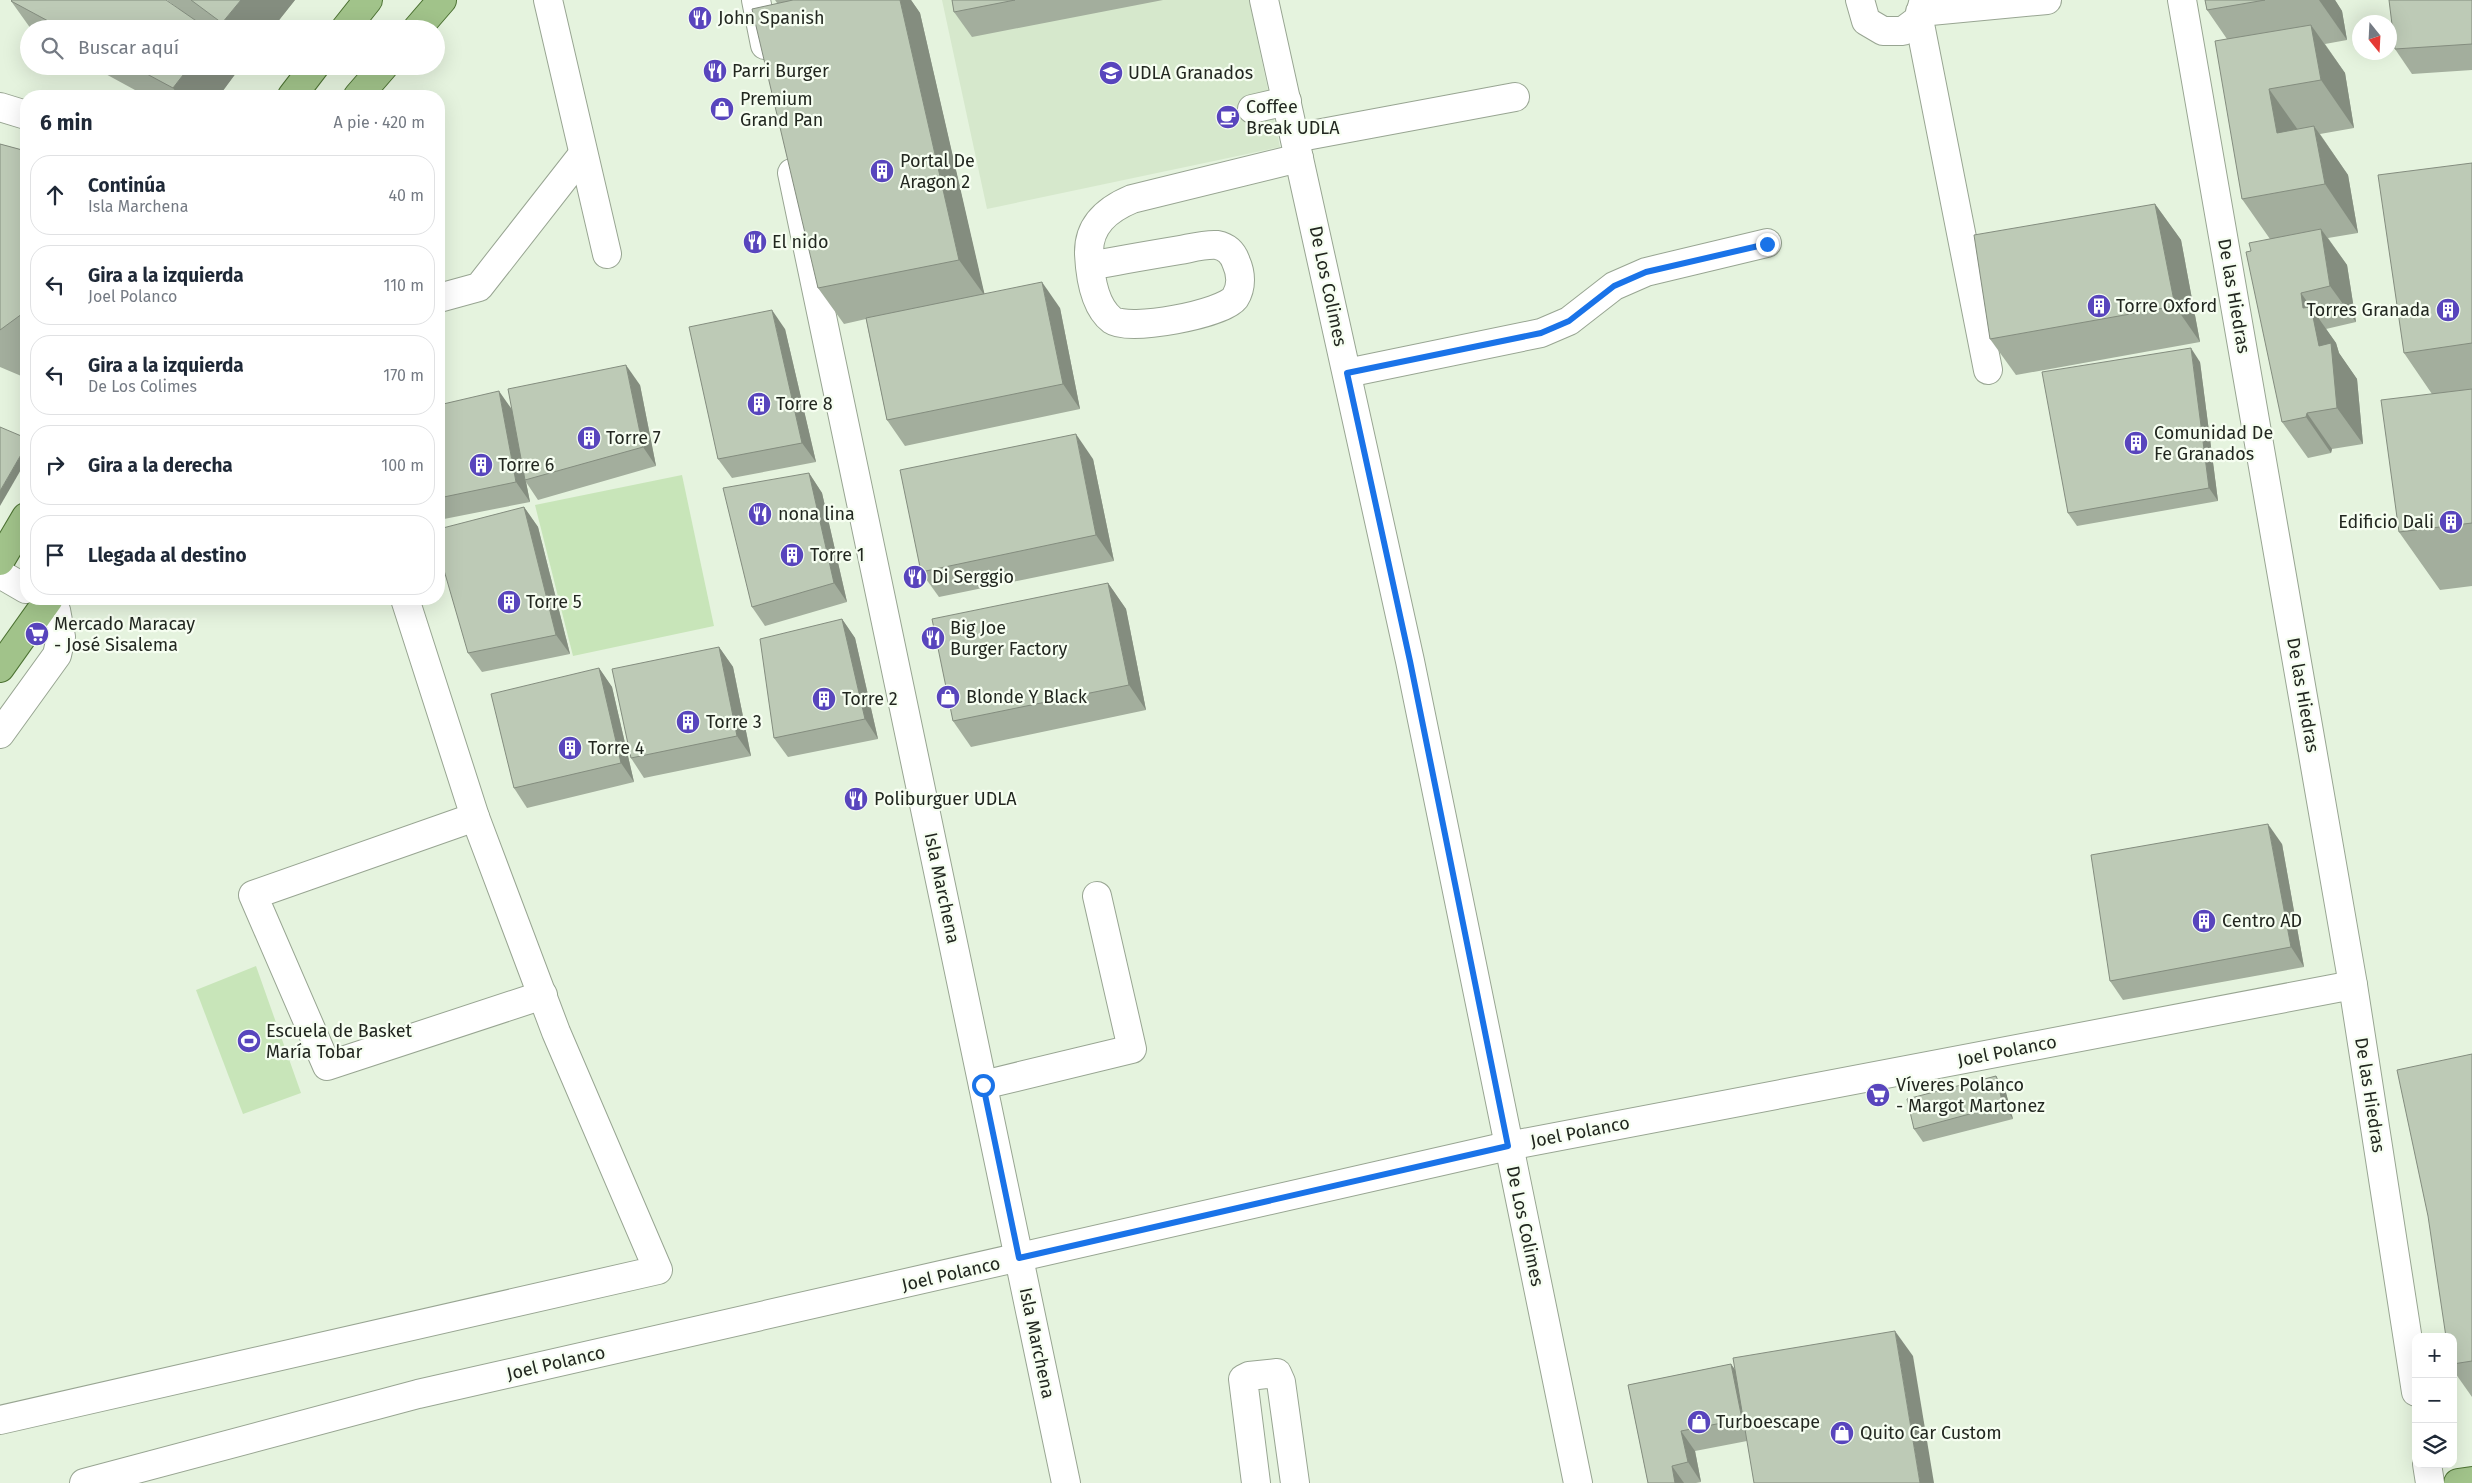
<!DOCTYPE html>
<html lang="es">
<meta charset="utf-8">
<style>
body{margin:0;font-family:"Fira Sans",sans-serif;background:#f6f6f7;color:#1f2937}
.controls{position:absolute;right:15px;bottom:15px;display:grid;overflow:hidden;border-radius:10px;box-shadow:0 5px 20px #0002}
.controls button{width:45px;height:45px;display:grid;place-items:center;padding:0;border:0;border-bottom:1px solid #e0e1e3;background:#fff;color:#1f2937;font:25px sans-serif}
.compass{position:absolute;left:2352px;top:15px;width:45px;height:45px;border-radius:50%;background:#fff;box-shadow:0 5px 20px #0002;rotate:162deg}
.stop{position:absolute;width:15px;height:15px;margin:-11px;border:4px solid #1a73e8;border-radius:50%;background:#fff}
.stop.end{background:#1a73e8;border-color:#fff;box-shadow:0 1px 5px #0008}
.list{margin:0;padding:0;list-style:none}
h2{display:flex;justify-content:space-between;align-items:center;height:65px;margin:0;padding:0 20px;font-size:21px}
h2 small{font-size:16px;font-weight:400;color:#747a83}
.list li{display:grid;grid-template-columns:32px 1fr auto;gap:15px;align-items:center;box-sizing:border-box;height:80px;margin:0 10px 10px;padding:0 10px;border:1px solid #e0e1e3;border-radius:20px}
.list b{display:block;font-size:19px;white-space:nowrap}
.list p{margin:0;font-size:16px;white-space:nowrap;color:#747a83}
.list em{font-size:16px;font-style:normal;color:#747a83}
.icon{flex:none;width:28px;height:28px;fill:none;stroke:currentColor;stroke-width:2;stroke-linecap:round;stroke-linejoin:round}
.map{position:relative;flex:none;width:2472px;height:1483px;overflow:hidden}
.search{position:absolute;background:#fff;box-shadow:0 5px 20px #0002;left:20px;top:20px;width:425px;height:55px;display:flex;align-items:center;gap:12px;box-sizing:border-box;padding:0 18px;border-radius:28px;color:#747a83;font-size:19px}
.panel{position:absolute;background:#fff;box-shadow:0 5px 20px #0002;left:20px;top:90px;width:425px;height:515px;border-radius:20px}
.map>svg:first-child{display:block}
</style>
<div class="map">
<svg width="2472" height="1483" viewBox="0 0 2472 1483">
<rect width="100%" height="100%" fill="#e5f3de"/>
<path fill="#d6e8cc" d="M942 0H1249L1280 147 987 209Z"/>
<g fill="#c8e5b9">
<path d="M682 475 714 626 573 656 535 505Z"/>
<path d="M256 966 301 1093 243 1114 196 990Z"/>
</g>
<g fill="none" stroke-linecap="round" stroke-linejoin="round">
<g stroke="#98a592" stroke-width="30">
<g id="minor">
<path d="M548 0 607 254"/>
<path d="M756 0 765 45"/>
<path d="M1264 0 1410 661 1578 1483"/>
<path d="M1860 0 1866 21 1883 31H1903L1919 19 1923 3"/>
<path d="M2182 0 2353 985 2416 1392"/>
<path d="M1920 12 2047 0"/>
<path d="M1919 19 1988 370"/>
<path d="M0 107 26 115"/>
<path d="M1252 109 1287 101"/>
<path d="M1295 138 1515 97"/>
<path d="M792 173 1066 1483"/>
<path d="M1090 266C1120 260 1150 255 1180 250 1191 248 1206 244 1217 245 1227 247 1233 253 1236 262 1241 273 1242 287 1235 298 1223 314 1129 332 1112 320 1094 306 1090 275 1089 254 1088 225 1108 209 1132 199L1299 158"/>
<path d="M439 298 479 287 583 154"/>
<path d="M1347 373 1541 333 1569 321 1614 286 1646 272 1767 243"/>
<path d="M0 574 26 589"/>
<path d="M0 734 57 655 61 637 56 610 45 599"/>
<path d="M475 817 253 895 327 1066 543 995"/>
<path d="M983 1085 1132 1049 1097 896"/>
<path d="M0 1420 658 1270 556 1032 475 817 405 599"/>
<path d="M2427 1464 2430 1483"/>
<path d="M84 1483 418 1394 1508 1146 2353 985"/>
<path d="M1256 1483 1243 1379 1249 1376 1277 1373 1281 1382 1295 1483"/>
</g>
</g>
<g stroke="#4c7232" stroke-width="30">
<g id="major">
<path d="M345 29 368 0"/>
<path d="M417 29 442 0"/>
<path d="M292 96 315 66"/>
<path d="M358 96 384 66"/>
<path d="M0 561 26 517"/>
<path d="M0 668 49 599"/>
<path d="M2458 1483 2472 1481"/>
</g>
</g>
<use href="#minor" stroke="#fff" stroke-width="28"/>
<use href="#major" stroke="#a1c38a" stroke-width="28"/>
</g>
<g fill="#a3ae9d">
<path d="M167 0H295L272 29H31L11 1 179 9Z"/>
<path d="M775 0H911L920 13 984 294 1060 308 1080 409 905 446 887 420 866 319 844 324 818 288 777 3Z"/>
<path d="M952 0H1163L972 37 954 12Z"/>
<path d="M2205 0H2335L2342 11 2347 40 2325 44 2345 73 2354 128 2320 134 2348 175 2358 233 2328 238 2347 265 2356 322 2326 329 2336 343 2339 353 2357 379 2363 444 2332 449 2331 453 2308 458 2282 422 2251 251 2270 239 2242 199 2227 39 2207 10Z"/>
<path d="M2472 0V70L2412 74 2395 49Z"/>
<path d="M91 66H237L239 69 219 96H146Z"/>
<path d="M0 144 26 151V378L0 367Z"/>
<path d="M2472 163V586L2440 590 2399 532 2432 394 2404 353Z"/>
<path d="M2155 204 2181 240 2200 342 2016 375 1990 339Z"/>
<path d="M785 329 816 462 732 478 718 459Z"/>
<path d="M2200 362 2218 501 2077 526 2068 513Z"/>
<path d="M640 385 656 466 538 500 526 482 530 502 439 520V405L512 409Z"/>
<path d="M1093 459 1114 561 939 597 921 572Z"/>
<path d="M809 473 822 493 847 602 765 626 752 607Z"/>
<path d="M524 507 538 527 570 654 482 672 468 653Z"/>
<path d="M1108 583 1126 609 1146 710 971 747 953 721Z"/>
<path d="M842 619 855 638 878 739 788 757 774 738Z"/>
<path d="M719 647 733 667 751 756 644 778 631 758Z"/>
<path d="M599 668 612 687 634 782 527 808 514 788Z"/>
<path d="M2282 844 2304 967 2123 1000 2110 981Z"/>
<path d="M2472 1054V1397L2453 1370V1337Z"/>
<path d="M1996 1076 2005 1089 2013 1119 1923 1142 1914 1129Z"/>
<path d="M1913 1356 1747 1441 1695 1451 1701 1482 1696 1483H1648L1628 1385 1731 1364 1735 1370Z"/>
</g>
<g fill="#848d7f">
<path d="M241 0H295L272 29H226L222 23Z"/>
<path d="M900 0H911L920 13 985 296 959 260Z"/>
<path d="M2319 0H2335L2342 11 2347 40Z"/>
<path d="M2311 25 2345 73 2354 128 2321 80Z"/>
<path d="M190 66H237L239 69 219 96H179L173 88Z"/>
<path d="M2269 89 2303 137 2277 133Z"/>
<path d="M2314 126 2348 175 2358 233 2325 184Z"/>
<path d="M2155 204 2181 240 2200 342 2175 306Z"/>
<path d="M2321 229 2347 265 2356 322 2330 286Z"/>
<path d="M1042 282 1060 308 1080 409 1063 384Z"/>
<path d="M2301 293 2336 343 2339 353 2357 379 2363 444 2337 408 2319 346 2303 308Z"/>
<path d="M772 310 785 329 816 462 802 443Z"/>
<path d="M2191 348 2200 362 2218 501 2209 488Z"/>
<path d="M626 365 640 385 656 466 643 447Z"/>
<path d="M499 391 513 411 525 480 526 482 530 502 516 482Z"/>
<path d="M2307 413 2332 449 2331 453 2306 417Z"/>
<path d="M1076 434 1093 459 1114 561 1096 535Z"/>
<path d="M26 446V461L0 506V491Z"/>
<path d="M809 473 822 493 847 602 834 583Z"/>
<path d="M524 507 538 527 570 654 556 635Z"/>
<path d="M1108 583 1126 609 1146 710 1129 685Z"/>
<path d="M842 619 855 638 878 739 865 719Z"/>
<path d="M719 647 733 667 751 756 737 736Z"/>
<path d="M599 668 612 687 634 782 621 763Z"/>
<path d="M2268 824 2282 844 2304 967 2291 947Z"/>
<path d="M1996 1076 2005 1089 2013 1119 2003 1105Z"/>
<path d="M1895 1331 1913 1356 1934 1483H1920Z"/>
<path d="M1731 1364 1744 1383 1756 1439 1742 1419Z"/>
<path d="M1681 1431 1695 1451 1701 1482 1688 1462Z"/>
<path d="M1672 1466 1684 1483H1675Z"/>
</g>
<g fill="#bdcab6" stroke="#848d7f">
<path d="M12 0H166L208 29H63L11 1Z"/>
<path d="M191 0H241L222 23Z"/>
<path d="M793 0H900L959 260 818 288 752 9Z"/>
<path d="M952 0H1015L954 12Z"/>
<path d="M2205 0H2265L2207 10Z"/>
<path d="M2389 0H2472V44L2395 49Z"/>
<path d="M2311 25 2321 80 2269 89 2277 133 2314 126 2325 184 2242 199 2215 41Z"/>
<path d="M132 66H190L173 88Z"/>
<path d="M0 144 26 151V311L0 330Z"/>
<path d="M2472 163V343L2404 353 2378 175Z"/>
<path d="M2155 204 2175 306 1990 339 1974 235Z"/>
<path d="M2321 229 2330 286 2301 293 2303 308 2311 307 2319 346 2331 343 2337 408 2307 413 2306 417 2282 422 2246 252 2251 251 2249 243Z"/>
<path d="M1042 282 1063 384 887 420 866 318Z"/>
<path d="M772 310 802 443 718 459 689 327Z"/>
<path d="M2191 348 2209 488 2068 513 2042 372Z"/>
<path d="M626 365 643 447 525 480 508 389Z"/>
<path d="M2472 389V523L2399 532 2381 400Z"/>
<path d="M499 391 516 482 439 498V405Z"/>
<path d="M0 427 26 438V446L0 491Z"/>
<path d="M1076 434 1096 535 921 572 900 470Z"/>
<path d="M809 473 834 583 752 607 723 488Z"/>
<path d="M524 507 556 635 468 653 439 553V529Z"/>
<path d="M1108 583 1129 685 953 721 932 619Z"/>
<path d="M842 619 865 719 774 738 760 639Z"/>
<path d="M719 647 737 736 631 758 612 669Z"/>
<path d="M599 668 621 763 514 788 491 694Z"/>
<path d="M2268 824 2291 947 2110 981 2091 855Z"/>
<path d="M2472 1054V1361L2453 1364V1337H2446L2428 1216 2397 1070Z"/>
<path d="M1996 1076 2003 1105 1914 1129 1907 1099Z"/>
<path d="M1895 1331 1920 1483H1754L1733 1358Z"/>
<path d="M1731 1364 1742 1419 1681 1431 1688 1462 1672 1466 1675 1483H1648L1628 1385Z"/>
</g>
<g fill="none" stroke-linecap="round" stroke-linejoin="round">
<path stroke="#1a73e8" stroke-width="6" d="M983 1085 1019 1258 1508 1146 1410 661 1347 373 1541 333 1569 321 1614 286 1646 272 1767 244"/>
</g>
<defs>
<g id="restaurant-disc" transform="scale(1.25)"><circle r="9.5" fill="#5845bd" stroke="#f6fef1"/><path d="M-5-6h1v4h1v-4h1v4h1v-4h1v5L-1.5 .5V6h-2V.5L-5-1ZM5-6V6H3V1.5H1.5Q1.5-4 5-6Z" fill="#fff"/></g>
<g id="university-disc" transform="scale(1.25)"><circle r="9.5" fill="#5845bd" stroke="#f6fef1"/><path d="M0-5L7-2L0 1L-7-2ZM-4 1L0 2.5L4 1V4Q0 6-4 4Z" fill="#fff"/></g>
<g id="shop-disc" transform="scale(1.25)"><circle r="9.5" fill="#5845bd" stroke="#f6fef1"/><path d="M-5-2.5h2.3a2.7 3.5 0 0 1 5.4 0H5L5.5 6h-11ZM-1.5-2.5h3a1.5 2.3 0 0 0-3 0Z" fill="#fff"/></g>
<g id="cafe-disc" transform="scale(1.25)"><circle r="9.5" fill="#5845bd" stroke="#f6fef1"/><path d="M-5.5-4.5H6V0H3Q3 3.5 0 3.5H-2.5Q-5.5 3.5-5.5 0ZM3-3.2v2h1.7v-2ZM-6 4.5H4V6H-6Z" fill="#fff"/></g>
<g id="building-disc" transform="scale(1.25)"><circle r="9.5" fill="#5845bd" stroke="#f6fef1"/><path d="M-4-6H4V6H1V3H-1V6H-4ZM-2.5-4.3h1.7v1.8h-1.7ZM.8-4.3h1.7v1.8H.8ZM-2.5-1h1.7V.8h-1.7ZM.8-1h1.7V.8H.8Z" fill="#fff"/></g>
<g id="supermarket-disc" transform="scale(1.25)"><circle r="9.5" fill="#5845bd" stroke="#f6fef1"/><path d="M-6-5.5h2.5l.6 2H6L4.5 2H-2.5L-4.4-4H-6ZM-1.5 3.2a1.3 1.3 0 1 0 .1 0ZM3 3.2a1.3 1.3 0 1 0 .1 0Z" fill="#fff"/></g>
<g id="stadium-disc" transform="scale(1.25)"><circle r="9.5" fill="#5845bd" stroke="#f6fef1"/><path d="M0-5a6.5 5 0 1 0 0 10a6.5 5 0 1 0 0-10ZM-3.5-1.8h7v3.6h-7Z" fill="#fff"/></g>
</defs>
<g fill-rule="evenodd">
<use href="#restaurant-disc" x="700" y="18"/>
<use href="#restaurant-disc" x="715" y="71"/>
<use href="#university-disc" x="1111" y="73"/>
<use href="#shop-disc" x="722" y="109"/>
<use href="#cafe-disc" x="1228" y="117"/>
<use href="#building-disc" x="882" y="171"/>
<use href="#restaurant-disc" x="755" y="242"/>
<use href="#building-disc" x="2099" y="306"/>
<use href="#building-disc" x="2448" y="310"/>
<use href="#building-disc" x="759" y="404"/>
<use href="#building-disc" x="589" y="438"/>
<use href="#building-disc" x="2136" y="443"/>
<use href="#building-disc" x="481" y="465"/>
<use href="#restaurant-disc" x="760" y="514"/>
<use href="#building-disc" x="2451" y="522"/>
<use href="#building-disc" x="792" y="555"/>
<use href="#restaurant-disc" x="915" y="577"/>
<use href="#building-disc" x="509" y="602"/>
<use href="#supermarket-disc" x="37" y="634"/>
<use href="#restaurant-disc" x="933" y="638"/>
<use href="#shop-disc" x="948" y="697"/>
<use href="#building-disc" x="824" y="699"/>
<use href="#building-disc" x="688" y="722"/>
<use href="#building-disc" x="570" y="748"/>
<use href="#restaurant-disc" x="856" y="799"/>
<use href="#building-disc" x="2204" y="921"/>
<use href="#stadium-disc" x="249" y="1041"/>
<use href="#supermarket-disc" x="1878" y="1095"/>
<use href="#shop-disc" x="1699" y="1422"/>
<use href="#shop-disc" x="1842" y="1433"/>
</g>
<g text-anchor="middle" stroke-width="4.5" stroke-linejoin="round" paint-order="stroke">
<g font-size="18" fill="#222720" stroke="#f6fef1" text-anchor="start">
<text x="718" y="24">John Spanish</text>
<text x="732" y="77">Parri Burger</text>
<text x="1128" y="79">UDLA Granados</text>
<text x="740" y="105">Premium<tspan x="740" dy="21">Grand Pan</tspan></text>
<text x="1246" y="113">Coffee<tspan x="1246" dy="21">Break UDLA</tspan></text>
<text x="900" y="167">Portal De<tspan x="900" dy="21">Aragon 2</tspan></text>
<text x="772" y="248">El nido</text>
<text x="2116" y="312">Torre Oxford</text>
<text x="2430" y="316" text-anchor="end">Torres Granada</text>
<text x="776" y="410">Torre 8</text>
<text x="2154" y="439">Comunidad De<tspan x="2154" dy="21">Fe Granados</tspan></text>
<text x="606" y="444">Torre 7</text>
<text x="498" y="471">Torre 6</text>
<text x="778" y="520">nona lina</text>
<text x="2434" y="528" text-anchor="end">Edificio Dali</text>
<text x="810" y="561">Torre 1</text>
<text x="932" y="583">Di Serggio</text>
<text x="526" y="608">Torre 5</text>
<text x="54" y="630">Mercado Maracay<tspan x="54" dy="21">- José Sisalema</tspan></text>
<text x="950" y="634">Big Joe<tspan x="950" dy="21">Burger Factory</tspan></text>
<text x="966" y="703">Blonde Y Black</text>
<text x="842" y="705">Torre 2</text>
<text x="706" y="728">Torre 3</text>
<text x="588" y="754">Torre 4</text>
<text x="874" y="805">Poliburguer UDLA</text>
<text x="2222" y="927">Centro AD</text>
<text x="266" y="1037">Escuela de Basket<tspan x="266" dy="21">María Tobar</tspan></text>
<text x="1896" y="1091">Víveres Polanco<tspan x="1896" dy="21">- Margot Martonez</tspan></text>
<text x="1716" y="1428">Turboescape</text>
<text x="1860" y="1439">Quito Car Custom</text>
</g>
<g font-size="18" fill="#222720" stroke="#f6fef1">
<text transform="translate(1328 286) rotate(78)" y="6">De Los Colimes</text>
<text transform="translate(2234 296) rotate(80)" y="6">De las Hiedras</text>
<text transform="translate(2303 695) rotate(80)" y="6">De las Hiedras</text>
<text transform="translate(942 888) rotate(78)" y="6">Isla Marchena</text>
<text transform="translate(2007 1051) rotate(-11)" y="6">Joel Polanco</text>
<text transform="translate(2370 1095) rotate(81)" y="6">De las Hiedras</text>
<text transform="translate(1580 1132) rotate(-11)" y="6">Joel Polanco</text>
<text transform="translate(1525 1226) rotate(78)" y="6">De Los Colimes</text>
<text transform="translate(951 1274) rotate(-13)" y="6">Joel Polanco</text>
<text transform="translate(1037 1343) rotate(78)" y="6">Isla Marchena</text>
<text transform="translate(556 1363) rotate(-13)" y="6">Joel Polanco</text>
</g>
</g>
</svg>
<div class="controls">
<button>+</button>
<button>−</button>
<button><svg class="icon" aria-label="layers" viewBox="0 0 24 24"><path d="M12 4l9 5-9 5-9-5zM3 14l9 5 9-5"/></svg></button>
</div>
<svg class="compass" viewBox="-18 -18 36 36"><path d="M0-13l5 13h-10z" fill="#e53935"/><path d="M0 13l5-13h-10z" fill="#747a83"/></svg>
<div class="stop" style="left:983px;top:1085px"></div>
<div class="stop end" style="left:1767px;top:244px"></div>
<div class="search"><svg class="icon" aria-label="search" viewBox="0 0 24 24"><circle cx="10" cy="10" r="6"/><path d="M15 15l6 6"/></svg>Buscar aquí</div>
<section class="panel">
<h2>6 min<small>A pie · 420 m</small></h2>
<ul class="list">
<li><svg class="icon" aria-label="ahead" viewBox="0 0 24 24"><path d="M12 20V5M6 11l6-6 6 6"/></svg><div><b>Continúa</b><p>Isla Marchena</p></div><em>40 m</em></li>
<li><svg class="icon" aria-label="left" viewBox="0 0 24 24"><path d="M17 20v-9H6M10 6l-5 5 5 5"/></svg><div><b>Gira a la izquierda</b><p>Joel Polanco</p></div><em>110 m</em></li>
<li><svg class="icon" aria-label="left" viewBox="0 0 24 24"><path d="M17 20v-9H6M10 6l-5 5 5 5"/></svg><div><b>Gira a la izquierda</b><p>De Los Colimes</p></div><em>170 m</em></li>
<li><svg class="icon" aria-label="right" viewBox="0 0 24 24"><path d="M7 20v-9h11M14 6l5 5-5 5"/></svg><div><b>Gira a la derecha</b></div><em>100 m</em></li>
<li><svg class="icon" aria-label="arrive" viewBox="0 0 24 24"><path d="M6 21V4h12l-3 4 3 4H6"/></svg><div><b>Llegada al destino</b></div></li>
</ul>
</section>
</div>
